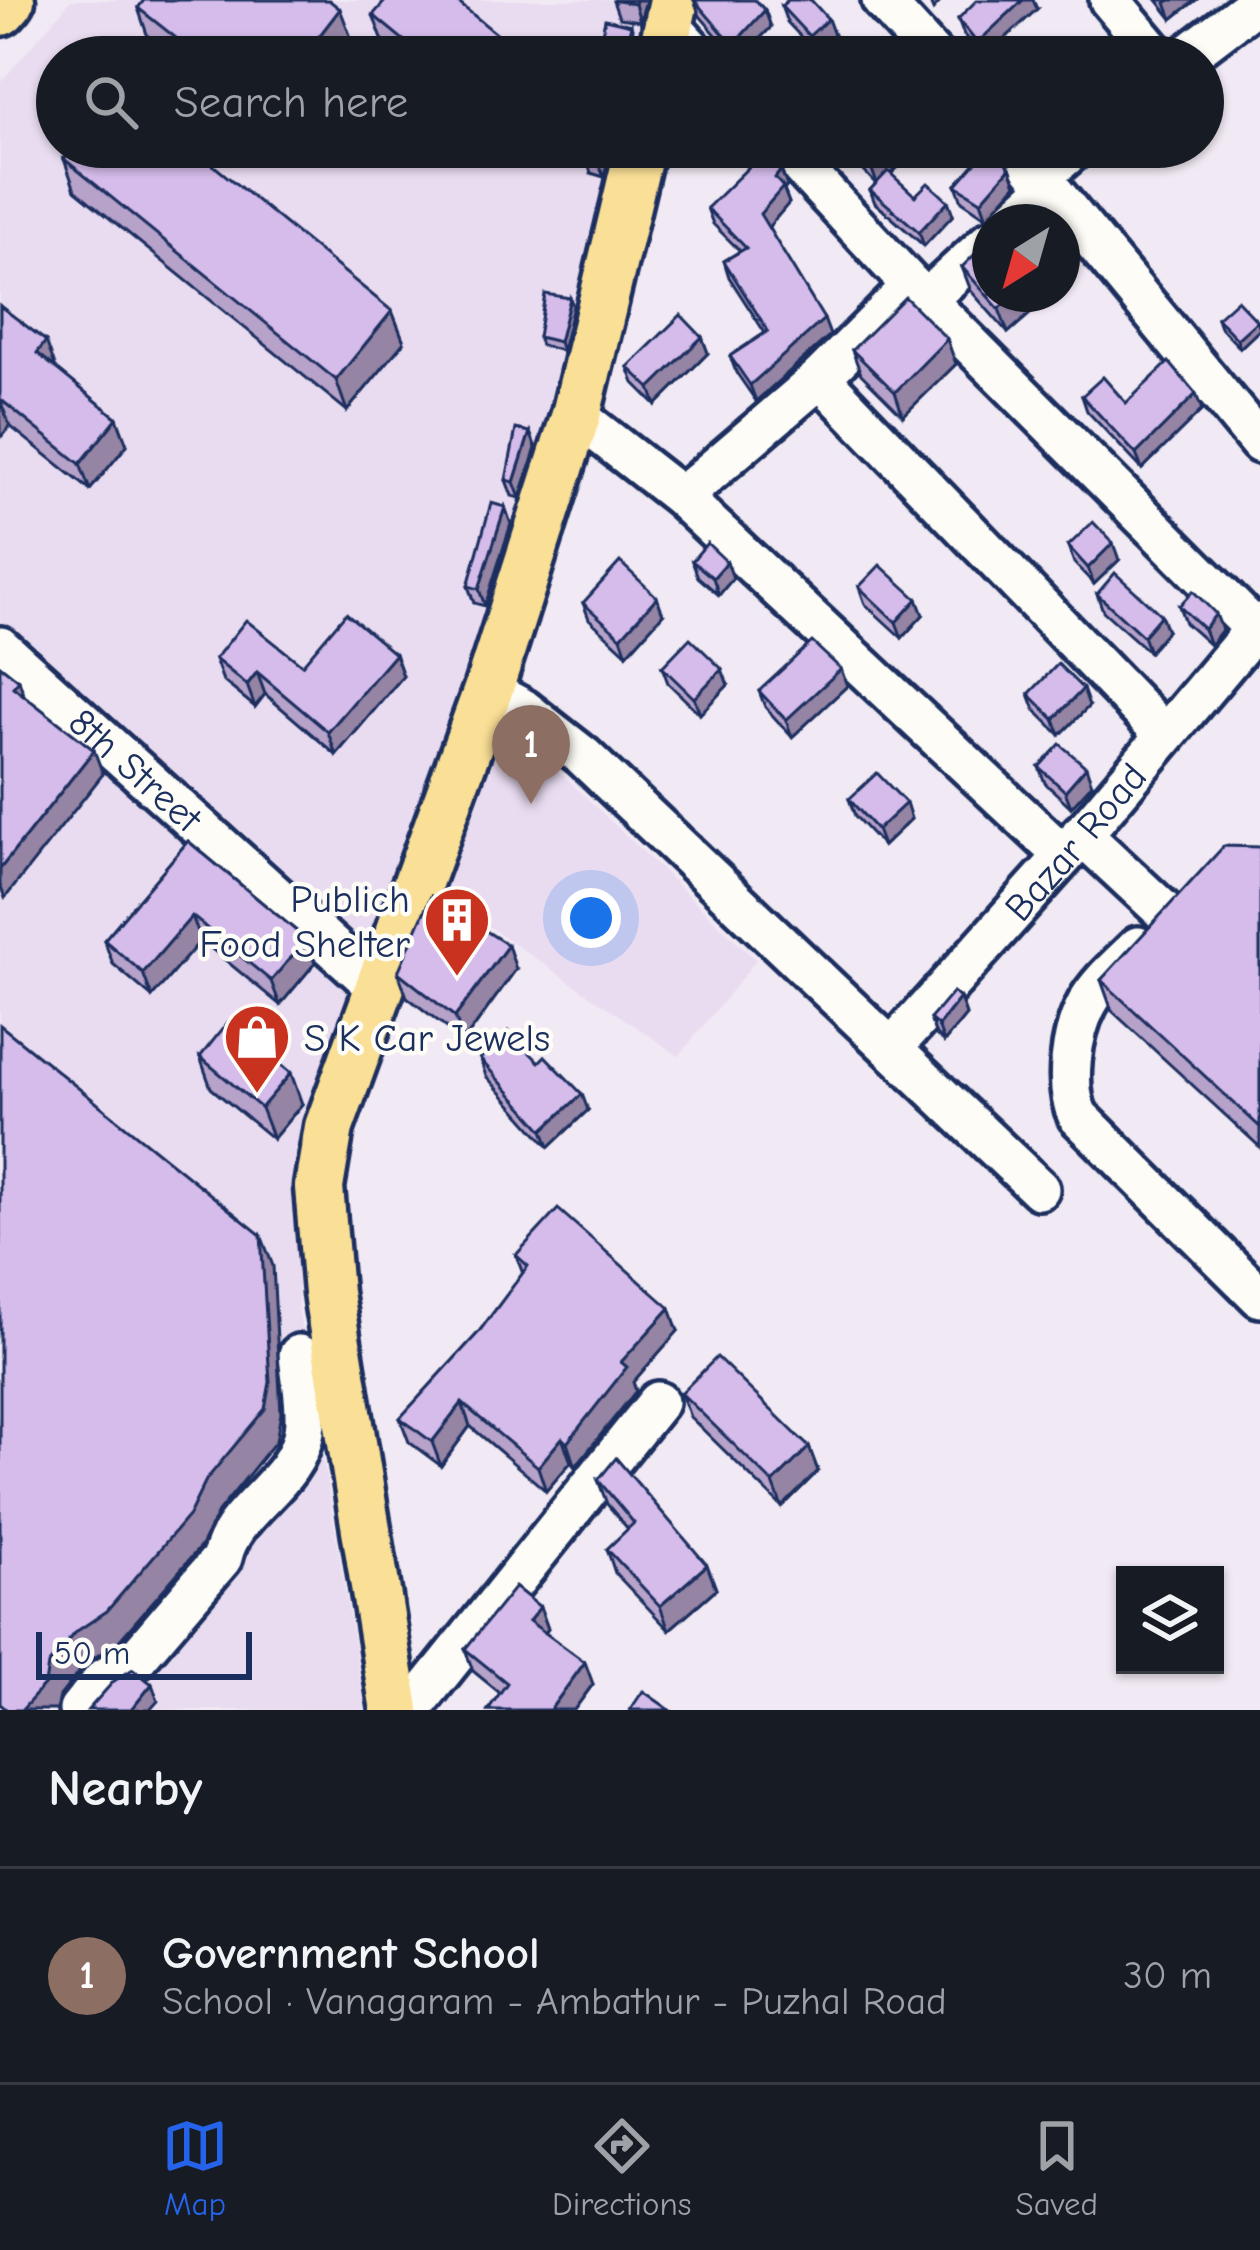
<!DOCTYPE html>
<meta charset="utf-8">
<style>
body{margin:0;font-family:"Comic Neue",sans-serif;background:#20242c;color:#f1f3f6}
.controls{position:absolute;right:36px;bottom:36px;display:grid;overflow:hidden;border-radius:0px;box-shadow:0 3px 9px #0004}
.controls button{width:108px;height:108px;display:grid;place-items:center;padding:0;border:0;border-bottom:3px solid #363941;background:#171b24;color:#f1f3f6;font:60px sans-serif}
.compass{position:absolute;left:972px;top:204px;width:108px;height:108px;border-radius:50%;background:#171b24;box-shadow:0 3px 9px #0004;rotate:217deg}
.scale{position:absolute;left:36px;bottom:30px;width:216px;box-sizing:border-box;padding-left:12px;border:6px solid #1b2f5e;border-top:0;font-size:33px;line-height:42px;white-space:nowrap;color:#1b2f5e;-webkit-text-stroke:9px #fdfcf7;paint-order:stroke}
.you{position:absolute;left:591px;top:918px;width:42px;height:42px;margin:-30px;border:9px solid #fff;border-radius:50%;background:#1a73e8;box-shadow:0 0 0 18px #1a73e833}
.badge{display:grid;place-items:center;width:78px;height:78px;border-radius:50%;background:#2563eb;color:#fff;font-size:39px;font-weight:700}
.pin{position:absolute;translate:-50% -99px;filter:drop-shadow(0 3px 6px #0008)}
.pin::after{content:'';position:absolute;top:63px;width:42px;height:36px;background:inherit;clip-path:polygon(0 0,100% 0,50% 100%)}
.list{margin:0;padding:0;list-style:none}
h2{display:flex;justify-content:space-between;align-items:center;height:156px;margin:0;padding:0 48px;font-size:51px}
h2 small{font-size:39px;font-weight:400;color:#9ea1a6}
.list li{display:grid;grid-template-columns:78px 1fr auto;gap:36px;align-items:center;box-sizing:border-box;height:216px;padding:0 48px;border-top:3px solid #363941}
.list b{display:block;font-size:45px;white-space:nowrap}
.list p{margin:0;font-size:39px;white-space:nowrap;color:#9ea1a6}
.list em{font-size:39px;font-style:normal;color:#9ea1a6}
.icon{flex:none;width:66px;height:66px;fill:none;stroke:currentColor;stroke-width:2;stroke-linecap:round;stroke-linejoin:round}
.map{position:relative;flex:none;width:1260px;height:1710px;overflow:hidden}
.search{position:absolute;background:#171b24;box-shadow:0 3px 9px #0004;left:36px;right:36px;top:36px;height:132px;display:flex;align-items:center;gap:30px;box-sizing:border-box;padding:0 42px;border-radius:66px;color:#9ea1a6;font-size:45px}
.sheet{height:372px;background:#171b24}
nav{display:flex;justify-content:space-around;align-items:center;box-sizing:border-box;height:168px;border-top:3px solid #363941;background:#171b24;font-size:33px;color:#9ea1a6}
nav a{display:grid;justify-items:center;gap:6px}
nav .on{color:#2563eb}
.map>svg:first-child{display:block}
</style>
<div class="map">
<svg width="1260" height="1710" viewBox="0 0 1260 1710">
<rect width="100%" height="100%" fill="#f1e9f3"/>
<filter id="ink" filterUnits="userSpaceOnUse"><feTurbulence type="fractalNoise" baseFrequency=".00833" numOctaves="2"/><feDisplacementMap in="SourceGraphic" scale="24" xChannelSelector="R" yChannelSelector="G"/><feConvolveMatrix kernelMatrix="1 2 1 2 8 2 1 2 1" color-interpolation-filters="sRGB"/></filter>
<g filter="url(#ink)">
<g fill="#e9dcf1">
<path d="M71 0H648L635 57H57V147H614L554 406 300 1169 298 1308 365 1710H0V83Z"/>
<path d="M501 716 756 960 679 1056 438 892Z"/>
</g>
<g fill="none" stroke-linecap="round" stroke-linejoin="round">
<g stroke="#1b2f5e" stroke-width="48">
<g id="minor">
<path d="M882 0 934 57"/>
<path d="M1110 0 1158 57"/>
<path d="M670 25 699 57"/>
<path d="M1185 57 1260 0"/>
<path d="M783 147 912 286 1254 628"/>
<path d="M1016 147 1260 443"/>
<path d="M1042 176 1076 147"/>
<path d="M1010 222 1050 186"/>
<path d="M927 299 990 241"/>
<path d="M820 378 1163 733"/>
<path d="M576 415 681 497 1064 856"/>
<path d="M681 497 820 378 912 286"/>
<path id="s1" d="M0 647 377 987"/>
<path d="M488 690 523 709 583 756 1039 1189"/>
<path d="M1081 834 1168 915"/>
<path d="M1138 947C1121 964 1098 983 1087 1004 1071 1034 1064 1086 1078 1116L1260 1297"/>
<path id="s2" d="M892 1048 1064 856 1260 623"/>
<path d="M79 1710 104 1679 134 1661 222 1558C232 1508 296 1485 304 1431 308 1408 301 1379 299 1355"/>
<path d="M411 1710 658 1402"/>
</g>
</g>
<g stroke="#1b2f5e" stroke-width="57">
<g id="major">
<path d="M662 57 674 0"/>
<path d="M395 1710 328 1293 319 1187 329 1127 488 690 576 415 640 147"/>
</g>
</g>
<g stroke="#1b2f5e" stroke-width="63">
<path id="highway" d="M0 8 7 0"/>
</g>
<use href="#minor" stroke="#fdfcf7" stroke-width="39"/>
<use href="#major" stroke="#fadf96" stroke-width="48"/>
<use href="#highway" stroke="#fadf96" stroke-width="54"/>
</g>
<g fill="#b7a2ca" stroke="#1b2f5e" stroke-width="3">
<path d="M646 0 640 21 619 18 613 1Z"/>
<path d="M694 0 765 10 771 27 742 57H735L700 16Z"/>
<path d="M1157 0H1196L1172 19Z"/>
<path d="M781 6 834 35 815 52 787 22Z"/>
<path d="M138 8 352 40 339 57H171L149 40Z"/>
<path d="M1037 9 985 57H981L964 35 958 19Z"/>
<path d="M373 15 525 57H404L382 39Z"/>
<path d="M590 147H611L604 177 591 173 587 161Z"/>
<path d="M856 147H911L913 153 891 174 915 196 948 201 953 215 924 246 875 203 870 190 876 184 859 166 853 150Z"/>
<path d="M64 159 392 311 404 342 347 411 75 190Z"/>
<path d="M1010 168 1016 184 987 218 962 201 956 185Z"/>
<path d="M781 170 787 186 784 190 789 203 768 227 830 335 756 401 736 372 730 356 765 333 729 277 724 261 740 251 713 224 707 208Z"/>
<path d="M962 267 1053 294 1008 333 971 291Z"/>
<path d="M0 306 55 368 117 418 127 445 90 490 10 426 0 438Z"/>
<path d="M573 306 562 351 541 345 538 337Z"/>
<path d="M1217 318 1257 321 1260 329 1240 348 1220 327Z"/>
<path d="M702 337 708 353 656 405 634 383 628 367Z"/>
<path d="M852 350 956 364 903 416 861 374Z"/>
<path d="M1082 396 1126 403 1202 410 1142 469 1087 411Z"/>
<path d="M536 448 520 498 512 496 506 480Z"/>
<path d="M505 507 511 524 485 606 474 603 468 586Z"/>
<path d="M1068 546 1119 560 1094 584 1074 563Z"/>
<path d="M692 561 733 578 719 595 698 577Z"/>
<path d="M859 587 923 615 902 638 865 604Z"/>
<path d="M1097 594 1167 631 1149 652 1103 611Z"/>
<path d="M583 603 663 614 627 654 589 619Z"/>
<path d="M1179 606 1222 630 1210 645 1185 623Z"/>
<path d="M395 654 403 676 336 755 265 694 255 707 223 681 215 659 302 665Z"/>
<path d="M662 667 728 685 700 714 668 683Z"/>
<path d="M841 669 847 686 792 737 765 707 759 691Z"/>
<path d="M1029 694 1089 706 1060 735 1035 710Z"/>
<path d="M1039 767 1092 784 1071 807 1045 783Z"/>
<path d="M849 799 906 803 911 819 883 846 855 816Z"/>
<path d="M188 841 306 939 315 963 280 1005 201 940 152 997 113 964 104 940Z"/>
<path d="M1260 847V1147L1112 1011 1101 980Z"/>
<path d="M516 969 464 1041 407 997 398 972Z"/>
<path d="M960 998 966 1015 944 1042 936 1035 930 1019Z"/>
<path d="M200 1057 302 1104 273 1139 211 1088Z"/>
<path d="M480 1059 588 1110 549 1147 486 1076Z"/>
<path d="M516 1255 678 1331 633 1382 636 1391 575 1467 571 1462 546 1491 470 1426 441 1466 409 1442 400 1418 478 1333 523 1274Z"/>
<path d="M681 1393 809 1447 818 1471 782 1507 690 1417Z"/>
<path d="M598 1480 707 1565 716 1589 669 1630 615 1573 607 1549 628 1529 607 1504Z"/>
<path d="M540 1607 548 1629 545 1633 593 1684 574 1710H488L500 1693 473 1671 465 1649Z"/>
</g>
<g fill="#9584a4" stroke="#1b2f5e" stroke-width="3">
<path d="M636 0H646L640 21 635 4Z"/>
<path d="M932 0H942L933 10 930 2Z"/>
<path d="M1023 0H1033L1037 9 985 57H982L977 43Z"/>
<path d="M1170 0H1196L1172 19 1166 3Z"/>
<path d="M340 9 352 40 339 57H303Z"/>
<path d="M765 10 771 27 742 57H737L733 45Z"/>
<path d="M828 19 834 35 815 52 809 36Z"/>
<path d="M631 25 635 37 630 57H624Z"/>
<path d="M604 147H611L604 177 599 165Z"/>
<path d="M896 147H911L913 153 878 186 872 170Z"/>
<path d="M1010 168 1016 184 987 218 981 201Z"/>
<path d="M781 170 787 186 784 190 789 203 766 230 760 214 775 178Z"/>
<path d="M948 201 953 215 924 246 919 232Z"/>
<path d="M1016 294H1053L1008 333 999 309Z"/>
<path d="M570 298 573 306 562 351 559 342Z"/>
<path d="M392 311 404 342 347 411 336 380Z"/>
<path d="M824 319 830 335 756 401 750 385Z"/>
<path d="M1257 321 1260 329 1240 348 1237 339Z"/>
<path d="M702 337 708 353 656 405 650 388Z"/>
<path d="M947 339 956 364 903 416 895 392Z"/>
<path d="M46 341 56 368 37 353Z"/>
<path d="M1196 394 1202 410 1142 469 1136 454Z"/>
<path d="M0 400 10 426 0 438Z"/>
<path d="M117 418 127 445 90 490 80 464Z"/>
<path d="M530 432 536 448 520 498 514 482Z"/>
<path d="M505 507 511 524 485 606 479 589Z"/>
<path d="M1113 543 1119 560 1094 584 1088 568Z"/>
<path d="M727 562 733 578 719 595 713 578Z"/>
<path d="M657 597 663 614 627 654 621 637Z"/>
<path d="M917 599 923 615 902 638 896 622Z"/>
<path d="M1216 614 1222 630 1210 645 1204 629Z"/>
<path d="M1161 615 1167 631 1149 652 1143 636Z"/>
<path d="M395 654 403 676 336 755 328 732Z"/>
<path d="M722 669 728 685 700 714 694 698Z"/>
<path d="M841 669 847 686 792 737 786 720Z"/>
<path d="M257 672 265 694 255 707 247 685Z"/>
<path d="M19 680 27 704 13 687Z"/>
<path d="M1083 689 1089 706 1060 735 1054 719Z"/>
<path d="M94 750 103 774 5 898 0 885V869Z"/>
<path d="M1086 767 1092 784 1071 807 1065 791Z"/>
<path d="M906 803 911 819 883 846 877 830Z"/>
<path d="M192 916 201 940 152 997 143 973Z"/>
<path d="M306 939 315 963 280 1005 271 981Z"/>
<path d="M508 945 516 969 464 1041 455 1017Z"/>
<path d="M960 998 966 1015 944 1042 938 1026Z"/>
<path d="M291 1073 302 1104 273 1139 261 1108Z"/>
<path d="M582 1094 588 1110 549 1147 543 1130Z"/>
<path d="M261 1235 273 1266 281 1413 276 1441 218 1512 201 1546 118 1642 85 1664 60 1696 57 1710H22L48 1665 74 1633Z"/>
<path d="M670 1308 678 1331 633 1382 636 1391 575 1467 567 1443 621 1362Z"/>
<path d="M462 1403 470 1426 441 1466 432 1442Z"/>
<path d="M562 1438 571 1462 546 1491 538 1467Z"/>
<path d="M809 1447 818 1471 782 1507 773 1483Z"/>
<path d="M707 1565 716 1589 669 1630 660 1606Z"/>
<path d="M540 1607 548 1629 537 1643 529 1621Z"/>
<path d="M585 1662 593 1684 574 1710H550Z"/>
<path d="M152 1684 158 1701 150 1710H131Z"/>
</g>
<g fill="#d5bceb" stroke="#1b2f5e" stroke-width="3">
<path d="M144 0H329L340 9 303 57H200L138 8Z"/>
<path d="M386 0H455L525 57H424L373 15Z"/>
<path d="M613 0H636L635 4Z"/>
<path d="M694 0H755L765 10 733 45Z"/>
<path d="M788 0H811L828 19 809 36 781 6Z"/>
<path d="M977 0H1023L977 43 958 19Z"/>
<path d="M605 19 631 25 624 57H597Z"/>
<path d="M73 147H191L392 311 336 380 64 159Z"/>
<path d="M590 147H604L599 165 587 161Z"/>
<path d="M856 147H896L872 170 853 150Z"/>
<path d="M989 147H993L1010 168 981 201 956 185Z"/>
<path d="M764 152 781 170 775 178 783 187 760 214 824 319 750 385 730 356 768 331 724 261 746 248 707 208Z"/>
<path d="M888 171 915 196 928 183 948 201 919 232 870 190Z"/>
<path d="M990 239V294H1016L999 309 962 267Z"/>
<path d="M545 294 570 298 559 342 538 337Z"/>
<path d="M905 297 947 339 895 392 852 350Z"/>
<path d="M1237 300 1257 321 1237 339 1217 318Z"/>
<path d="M0 306 46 341 37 353 117 418 80 464 0 399Z"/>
<path d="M681 315 702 337 650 388 628 367Z"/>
<path d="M1169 362 1196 394 1136 454 1082 396 1103 377 1126 403Z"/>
<path d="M516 429 530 432 514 482 506 480Z"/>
<path d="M491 503 505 507 479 589 468 586Z"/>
<path d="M1093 522 1113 543 1088 568 1068 546Z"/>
<path d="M707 543 727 562 713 578 692 561Z"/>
<path d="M620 562 657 597 621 637 583 603Z"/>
<path d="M880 565 917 599 896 622 859 587Z"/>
<path d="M1115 573 1161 615 1143 636 1097 594Z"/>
<path d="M1193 591 1216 614 1204 629 1179 606Z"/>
<path d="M346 613 395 654 328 732 257 672 247 685 215 659 246 620 302 665Z"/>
<path d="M690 638 722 669 694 698 662 667Z"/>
<path d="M812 642 841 669 786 720 759 691Z"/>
<path d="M1058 664 1083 689 1054 719 1029 694Z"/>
<path d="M0 665 19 680 13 687 94 750 0 869Z"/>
<path d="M1060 744 1086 767 1065 791 1039 767Z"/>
<path d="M877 773 906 803 877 830 849 799Z"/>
<path d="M188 841 306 939 271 981 192 916 143 973 104 940Z"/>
<path d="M1224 846 1260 847V1127L1101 980Z"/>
<path d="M431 896 508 945 455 1017 398 972Z"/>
<path d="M953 992 960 998 938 1026 930 1019Z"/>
<path d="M228 1022 291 1073 261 1108 200 1057Z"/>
<path d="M0 1025 261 1235 270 1382 265 1409 206 1480 189 1515 107 1611 74 1633 48 1665 45 1684 22 1710H7L0 1704Z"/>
<path d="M508 1031 539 1062 545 1056 582 1094 543 1130 480 1059Z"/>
<path d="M558 1209 670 1308 621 1362 627 1367 567 1443 562 1438 538 1467 462 1403 432 1442 400 1418 478 1333 528 1266 516 1255Z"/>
<path d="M717 1357 809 1447 773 1483 681 1393Z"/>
<path d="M616 1458 707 1565 660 1606 607 1549 634 1523 598 1480Z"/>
<path d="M515 1587 540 1607 529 1621 585 1662 550 1710H488L507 1683 465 1649Z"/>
<path d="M133 1669 152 1684 131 1710H88L114 1681Z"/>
<path d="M643 1691 670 1710H630Z"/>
</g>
</g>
<defs>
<g id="building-pin" transform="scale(3.45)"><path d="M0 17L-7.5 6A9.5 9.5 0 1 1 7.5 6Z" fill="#c8321e" stroke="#fdfcf7"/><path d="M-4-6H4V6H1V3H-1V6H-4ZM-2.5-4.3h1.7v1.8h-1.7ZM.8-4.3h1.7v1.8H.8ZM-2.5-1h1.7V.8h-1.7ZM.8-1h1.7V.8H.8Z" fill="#fff"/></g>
<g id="shop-pin" transform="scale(3.45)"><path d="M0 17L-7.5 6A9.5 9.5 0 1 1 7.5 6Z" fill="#c8321e" stroke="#fdfcf7"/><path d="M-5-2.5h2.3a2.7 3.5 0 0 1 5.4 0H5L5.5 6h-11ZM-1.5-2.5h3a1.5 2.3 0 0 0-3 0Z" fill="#fff"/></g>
</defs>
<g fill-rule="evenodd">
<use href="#building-pin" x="457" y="920"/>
<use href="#shop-pin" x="257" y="1037"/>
</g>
<g text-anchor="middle" stroke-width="9" stroke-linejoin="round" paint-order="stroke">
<g font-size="39" fill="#1b2f5e" stroke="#fdfcf7">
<text dy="14" stroke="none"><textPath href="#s1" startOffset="183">8th Street</textPath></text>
<text dy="14" stroke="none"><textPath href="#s2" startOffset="276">Bazar Road</textPath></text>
</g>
<g font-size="39" fill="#1b2f5e" stroke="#fdfcf7" text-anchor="end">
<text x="410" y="912">Publich<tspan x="410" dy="45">Food Shelter</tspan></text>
<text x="304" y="1051" text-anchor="start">S K Car Jewels</text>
</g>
</g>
</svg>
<div class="controls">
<button><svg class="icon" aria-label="layers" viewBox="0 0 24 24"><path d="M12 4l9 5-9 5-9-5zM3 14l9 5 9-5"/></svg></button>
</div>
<svg class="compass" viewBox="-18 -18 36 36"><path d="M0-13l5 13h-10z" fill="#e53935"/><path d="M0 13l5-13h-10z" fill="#9ea1a6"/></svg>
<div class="scale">50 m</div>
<div class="you"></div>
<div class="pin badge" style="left:531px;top:804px;background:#8d6e63">1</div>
<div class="search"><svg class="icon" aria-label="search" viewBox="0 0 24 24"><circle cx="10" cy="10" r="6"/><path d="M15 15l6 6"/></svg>Search here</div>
</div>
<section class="sheet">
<h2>Nearby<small></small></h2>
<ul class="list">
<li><span class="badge" style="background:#8d6e63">1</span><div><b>Government School</b><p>School · Vanagaram - Ambathur - Puzhal Road</p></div><em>30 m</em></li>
</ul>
</section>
<nav>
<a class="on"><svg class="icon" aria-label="map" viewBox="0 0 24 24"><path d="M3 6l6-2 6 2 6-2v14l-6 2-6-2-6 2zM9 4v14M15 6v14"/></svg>Map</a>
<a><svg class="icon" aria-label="directions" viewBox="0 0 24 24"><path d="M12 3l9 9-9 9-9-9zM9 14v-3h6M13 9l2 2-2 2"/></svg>Directions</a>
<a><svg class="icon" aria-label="saved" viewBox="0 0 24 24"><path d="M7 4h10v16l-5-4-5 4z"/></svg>Saved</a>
</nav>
